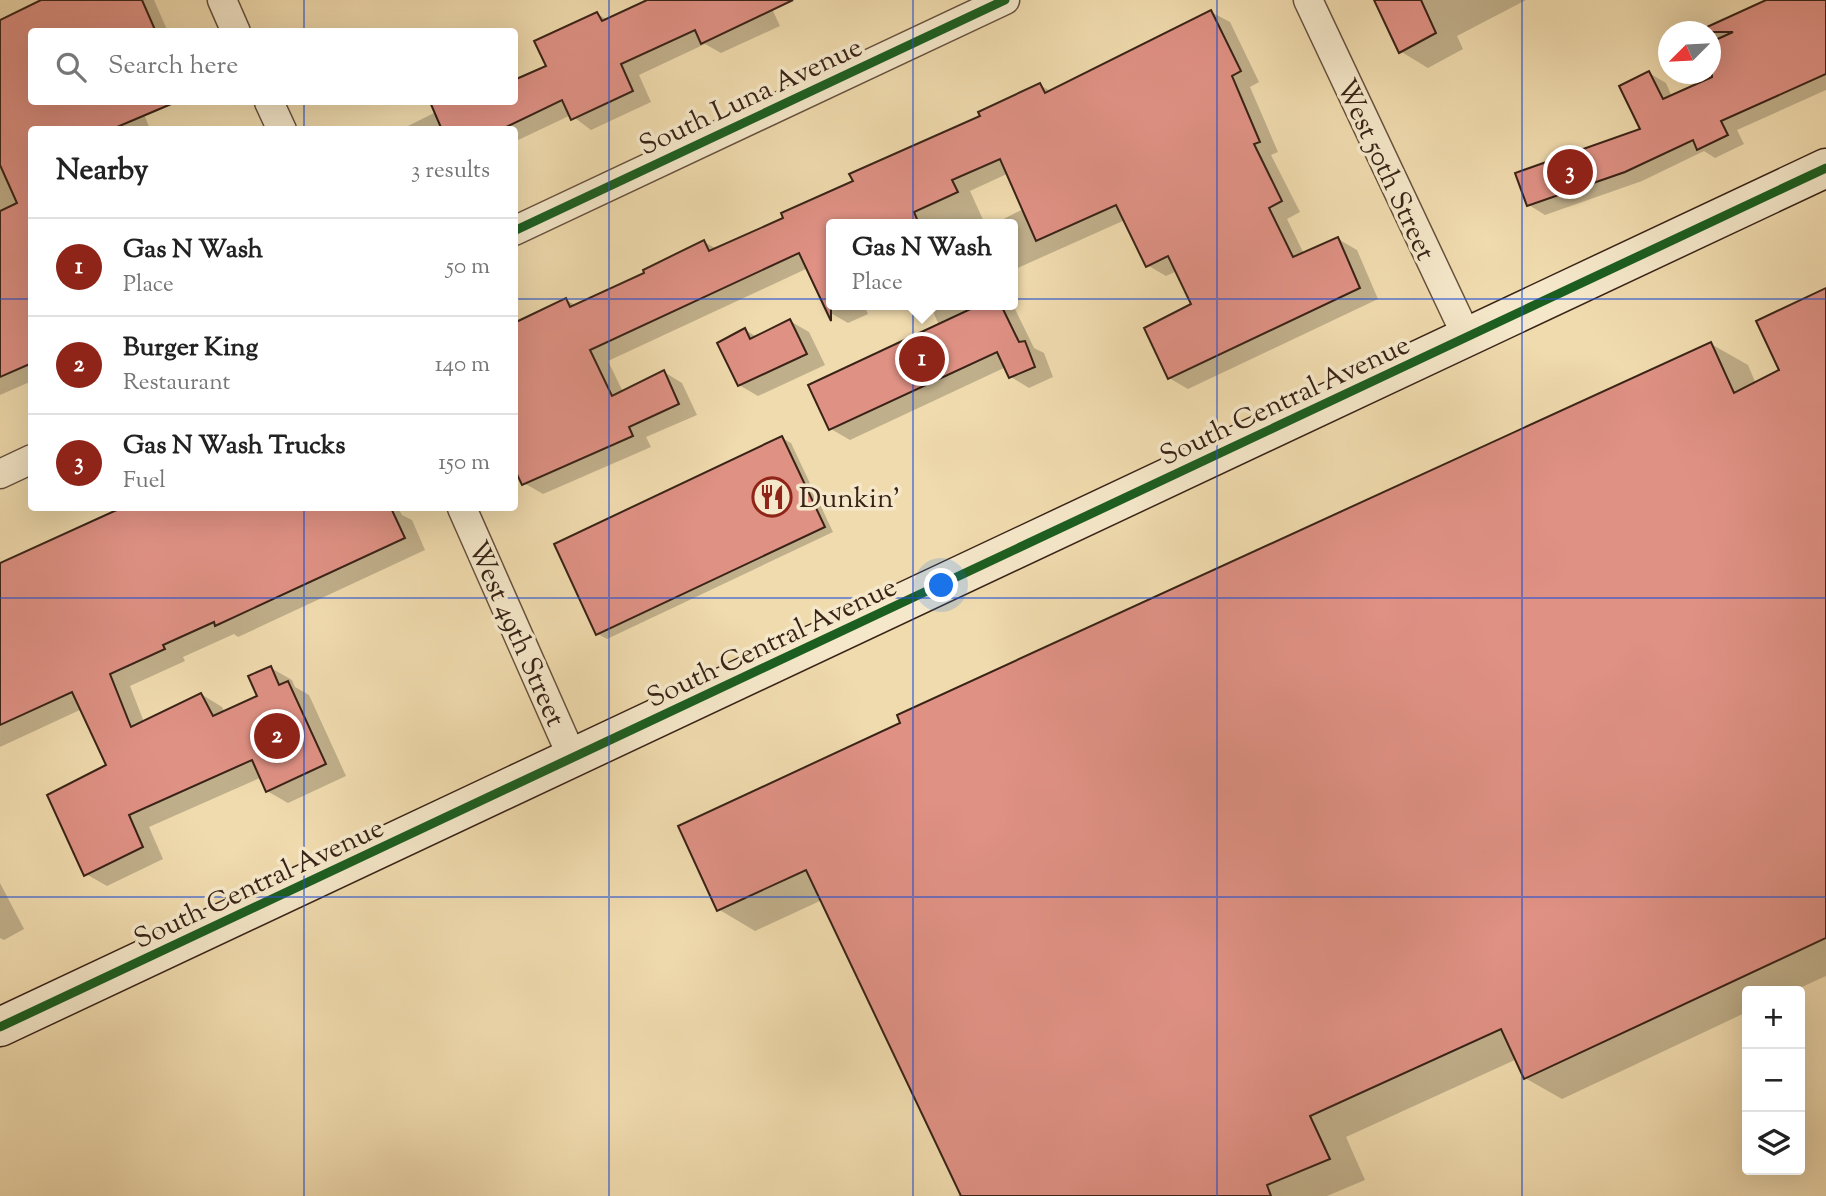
<!DOCTYPE html>
<meta charset="utf-8">
<style>
body{margin:0;font-family:"Sorts Mill Goudy",serif;background:#f6f6f6;color:#222}
.controls{position:absolute;right:21px;bottom:21px;display:grid;overflow:hidden;border-radius:7px;box-shadow:0 7px 28px #0002}
.controls button{width:63px;height:63px;display:grid;place-items:center;padding:0;border:0;border-bottom:2px solid #e0e0e0;background:#fff;color:#222;font:35px sans-serif}
.compass{position:absolute;left:1658px;top:21px;width:63px;height:63px;border-radius:50%;background:#fff;box-shadow:0 7px 28px #0002;rotate:246deg}
.you{position:absolute;left:942px;top:586px;width:24px;height:24px;margin:-18px;border:5px solid #fff;border-radius:50%;background:#1a73e8;box-shadow:0 0 0 10px #1a73e833}
.badge{display:grid;place-items:center;width:46px;height:46px;border-radius:50%;background:#8f2418;color:#fff;font-size:23px;font-weight:700}
.pin{position:absolute;translate:-50% -50%;border:4px solid #fff;box-shadow:0 2px 7px #0006}
.popup{position:absolute;left:826px;top:219px;width:192px;height:91px;box-sizing:border-box;display:grid;place-content:center;border-radius:7px;background:#fff;filter:drop-shadow(0 2px 5px #0005);font-size:23px;white-space:nowrap;color:#767676}
.popup b{font-size:26px;color:#222}
.popup::after{content:'';position:absolute;left:50%;top:100%;margin-left:-14px;border:14px solid transparent;border-top-color:#fff}
.list{margin:0;padding:0;list-style:none}
h2{display:flex;justify-content:space-between;align-items:center;height:91px;margin:0;padding:0 28px;font-size:30px}
h2 small{font-size:23px;font-weight:400;color:#767676}
.list li{display:grid;grid-template-columns:46px 1fr auto;gap:21px;align-items:center;box-sizing:border-box;height:98px;padding:0 28px;border-top:2px solid #e0e0e0}
.list b{display:block;font-size:26px;white-space:nowrap}
.list p{margin:0;font-size:23px;white-space:nowrap;color:#767676}
.list em{font-size:23px;font-style:normal;color:#767676}
.icon{flex:none;width:38px;height:38px;fill:none;stroke:currentColor;stroke-width:2;stroke-linecap:round;stroke-linejoin:round}
.map{position:relative;flex:none;width:1826px;height:1196px;overflow:hidden}
.search{position:absolute;background:#fff;box-shadow:0 7px 28px #0002;left:28px;top:28px;width:490px;height:77px;display:flex;align-items:center;gap:18px;box-sizing:border-box;padding:0 24px;border-radius:7px;color:#767676;font-size:26px}
.panel{position:absolute;background:#fff;box-shadow:0 7px 28px #0002;left:28px;top:126px;width:490px;height:385px;border-radius:7px}
.map>svg:first-child{display:block}
</style>
<div class="map">
<svg width="1826" height="1196" viewBox="0 0 1826 1196">
<rect width="100%" height="100%" fill="#f0dbae"/>
<filter id="stains"><feTurbulence type="fractalNoise" baseFrequency=".00286" numOctaves="4"/><feColorMatrix values="0 0 0 0 .2 0 0 0 0 .09 0 0 0 0 .02 0 0 0 .5 -.17"/></filter>
<radialGradient id="worn" r=".72"><stop offset=".6" stop-color="#630" stop-opacity="0"/><stop offset="1" stop-color="#630" stop-opacity=".3"/></radialGradient>
<g fill="#0003">
<path d="M50 0H154L168 32H32V102H139L150 129 32 130V381L0 395V22Z"/>
<path d="M651 0H768L780 26 721 53 705 44 639 75 651 102 591 130 571 115 514 142V130H400L436 112 431 102H514L597 14 608 20Z"/>
<path d="M1376 0H1526L1457 36 1463 49 1428 68 1400 51Z"/>
<path d="M1766 0H1826V90L1737 130 1744 144 1715 158 1704 151 1642 181 1545 215 1529 205 1642 130 1649 73 1666 83 1672 97 1714 78 1710 70V32Z"/>
<path d="M1211 12 1230 22 1259 82 1250 87 1278 152 1271 155 1300 212 1287 219 1304 254 1338 239 1357 250 1378 299 1188 389 1169 378 1194 305 1177 271 1166 276 1147 265 1125 220 1013 270V274V224H994L1025 208 1009 173 970 191 985 224H831V305H864L868 314 848 323 829 312 808 268 608 361 623 392 664 372 682 383 697 415 646 437 651 447 543 494 524 483 566 300 577 306 647 274 704 242 717 249 785 219 1040 85 1052 92Z"/>
<path d="M1826 290V976L1793 991H1747V1012L1562 1099 1525 1078 1517 1059 1346 1137 1365 1180 1327 1196H957L962 1194 822 900 755 931 718 909 1711 344 1748 365 1756 384 1781 371Z"/>
<path d="M930 305H1013L1034 348 1044 353 1053 377 1029 388 1011 377 1006 367 850 440 831 429 939 325Z"/>
<path d="M790 321 809 332 825 365 758 396 739 385 745 330 757 337Z"/>
<path d="M782 438 791 443 833 532 607 639 598 634Z"/>
<path d="M125 508H398L402 515 412 520 425 550 238 637 234 634 183 657 185 661 130 686 144 722 201 694 222 707 225 713 259 697 271 668 292 680 295 687 309 695 346 776 288 803 267 791 262 777 149 827 163 859 107 886 86 874 108 766 82 709 0 747V567Z"/>
<path d="M0 883 24 929 4 940 0 938Z"/>
</g>
<g fill="#df9184" stroke="#392317" stroke-width="2">
<path d="M41 0H142L156 32H32V102H176L110 130H32V363L0 377V211L17 203 0 165V20Z"/>
<path d="M647 0H793L701 44 695 30 621 64 633 91 571 120 562 100 500 130H442L430 102H514V80L546 66 534 41 597 12 602 21Z"/>
<path d="M1374 0H1421L1436 33 1399 53Z"/>
<path d="M1766 0H1826V74L1721 121 1728 135 1697 150 1693 140 1625 172 1527 206 1515 173 1640 129 1619 86 1649 71 1663 99 1712 77 1711 42 1733 32H1696Z"/>
<path d="M1211 10 1241 71 1232 76 1260 142 1254 144 1282 201 1269 208 1293 257 1338 237 1360 288 1168 379 1144 328 1191 304 1168 256 1146 267 1116 205 1036 241 1000 159 952 180 958 192 914 212 919 224H831V321L799 253 590 350 612 396 664 370 679 404 629 427 633 436 522 485 514 468V323L566 298 570 307 644 273 643 270 704 240 709 251 783 218 781 213 853 181 849 174 980 116 978 112 1040 83 1045 93Z"/>
<path d="M1826 288V938L1524 1079 1501 1029 1310 1116 1330 1159 1267 1185 1271 1196H961L806 870 717 911 678 826 900 723 897 715 1711 342 1734 393 1779 370 1756 321Z"/>
<path d="M979 305H1001L1019 342 1025 341 1035 367 1009 378 997 352 829 430 808 385Z"/>
<path d="M790 319 807 354 738 386 717 343 745 328 750 339Z"/>
<path d="M782 436 825 527 596 635 554 544Z"/>
<path d="M121 508H391L405 538 215 626 214 622 163 645 165 649 110 674 131 727 201 693 213 716 257 696 248 676 271 666 279 685 288 681 326 764 266 792 252 760 129 815 143 847 84 876 47 795 106 765 72 692 0 725V563Z"/>
</g>
<g fill="none" stroke-linecap="round" stroke-linejoin="round">
<g stroke="#67513d" stroke-width="31">
<g id="street">
<path d="M222 0 236 32"/>
<path d="M1308 0 1467 337"/>
<path d="M269 102 282 130"/>
<path d="M514 231 1005 0"/>
<path d="M0 474 32 459"/>
<path d="M462 508 573 759"/>
</g>
</g>
<g stroke="#392317" stroke-width="41">
<path id="secondary" d="M0 1027 1826 168"/>
</g>
<use href="#street" stroke="#f5e8ca" stroke-width="28"/>
<use href="#secondary" stroke="#f5e8ca" stroke-width="38"/>
<g stroke="#f5e8ca" stroke-width="13">
<g id="cycleway">
<path d="M514 231 1005 0"/>
<path d="M0 1027 1826 168"/>
</g>
</g>
<use href="#cycleway" stroke="#1b5e20" stroke-width="9"/>
</g>
<path fill="none" stroke="#1d4ed8" stroke-width="2" stroke-opacity="0.55" d="M304 0V32M609 0V1196M913 0V1196M1217 0V1196M1522 0V1196M304 102V130M0 299H32M514 299H1826M304 508V1196M0 598H1826M0 897H1826"/>
<defs>
<g id="restaurant-ring" transform="scale(2.0125)"><circle r="9.5" fill="#f5e8ca" stroke="#8f2418" stroke-width="1.5"/><path d="M-5-6h1v4h1v-4h1v4h1v-4h1v5L-1.5 .5V6h-2V.5L-5-1ZM5-6V6H3V1.5H1.5Q1.5-4 5-6Z" fill="#8f2418"/></g>
</defs>
<g fill-rule="evenodd">
<use href="#restaurant-ring" x="772" y="497"/>
</g>
<g text-anchor="middle" stroke-width="7" stroke-linejoin="round" paint-order="stroke">
<g font-size="28" fill="#392317" stroke="#f5e8ca">
<text transform="translate(750 95) rotate(-25)" y="10">South Luna Avenue</text>
<text transform="translate(1387 169) rotate(65)" y="10">West 50th Street</text>
<text transform="translate(1284 399) rotate(-25)" y="10">South Central Avenue</text>
<text transform="translate(518 633) rotate(66)" y="10">West 49th Street</text>
<text transform="translate(771 641) rotate(-25)" y="10">South Central Avenue</text>
<text transform="translate(258 882) rotate(-25)" y="10">South Central Avenue</text>
</g>
<g font-size="28" fill="#392317" stroke="#f5e8ca" text-anchor="start">
<text x="799" y="507">Dunkin'</text>
</g>
</g>
<rect width="100%" height="100%" filter="url(#stains)"/>
<rect width="100%" height="100%" fill="url(#worn)"/>
</svg>
<div class="controls">
<button>+</button>
<button>−</button>
<button><svg class="icon" aria-label="layers" viewBox="0 0 24 24"><path d="M12 4l9 5-9 5-9-5zM3 14l9 5 9-5"/></svg></button>
</div>
<svg class="compass" viewBox="-18 -18 36 36"><path d="M0-13l5 13h-10z" fill="#e53935"/><path d="M0 13l5-13h-10z" fill="#767676"/></svg>
<div class="you"></div>
<div class="pin badge" style="left:922px;top:359px">1</div>
<div class="popup"><b>Gas N Wash</b>Place</div>
<div class="pin badge" style="left:277px;top:736px">2</div>
<div class="pin badge" style="left:1570px;top:172px">3</div>
<div class="search"><svg class="icon" aria-label="search" viewBox="0 0 24 24"><circle cx="10" cy="10" r="6"/><path d="M15 15l6 6"/></svg>Search here</div>
<section class="panel">
<h2>Nearby<small>3 results</small></h2>
<ul class="list">
<li><span class="badge">1</span><div><b>Gas N Wash</b><p>Place</p></div><em>50 m</em></li>
<li><span class="badge">2</span><div><b>Burger King</b><p>Restaurant</p></div><em>140 m</em></li>
<li><span class="badge">3</span><div><b>Gas N Wash Trucks</b><p>Fuel</p></div><em>150 m</em></li>
</ul>
</section>
</div>
